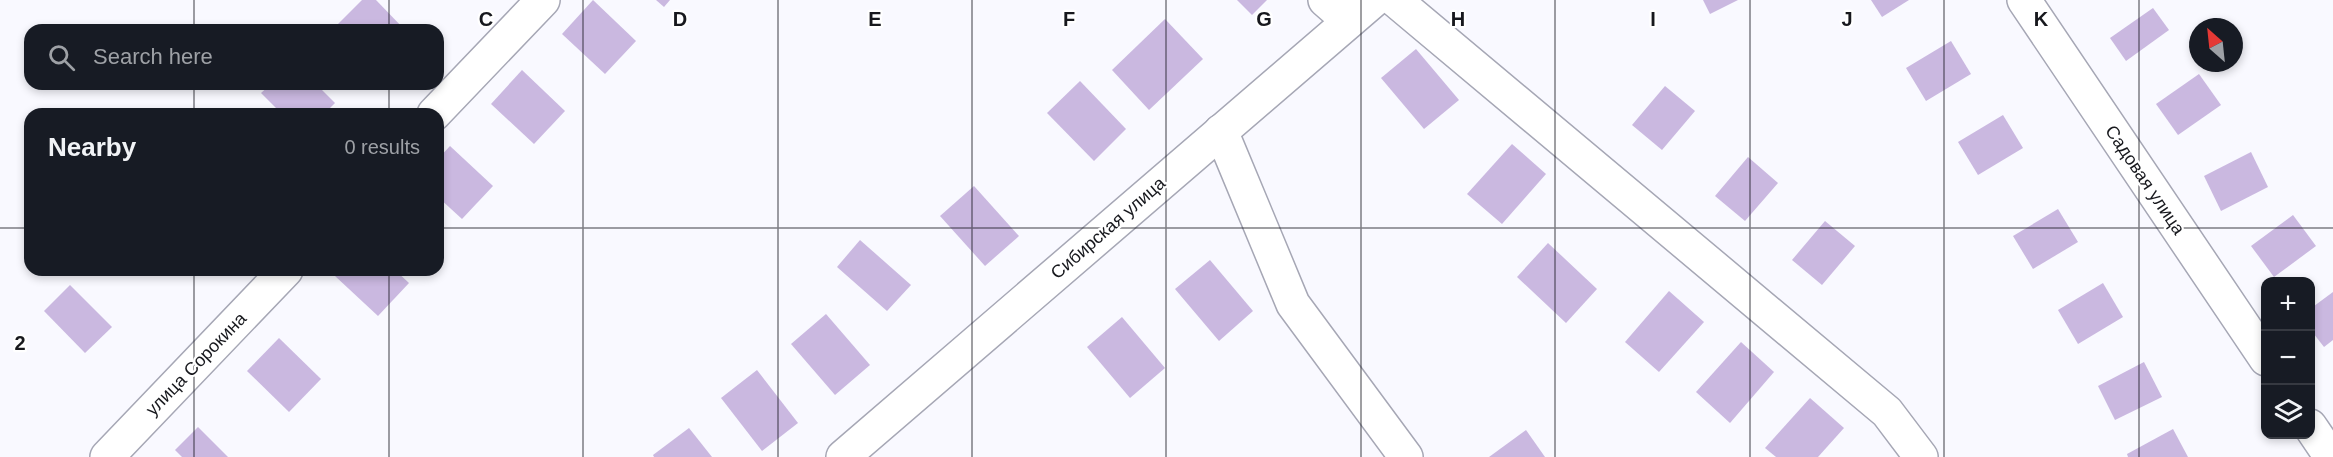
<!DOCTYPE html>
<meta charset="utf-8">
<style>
body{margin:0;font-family:Arial,sans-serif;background:#242831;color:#f1f3f6}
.controls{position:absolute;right:18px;bottom:18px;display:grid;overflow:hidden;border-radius:12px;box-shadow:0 3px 9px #0003}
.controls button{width:54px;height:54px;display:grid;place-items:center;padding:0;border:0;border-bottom:2px solid #363941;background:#171b24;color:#f1f3f6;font:30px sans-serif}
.compass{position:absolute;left:2189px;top:18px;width:54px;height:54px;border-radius:50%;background:#171b24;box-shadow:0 3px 9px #0003;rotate:333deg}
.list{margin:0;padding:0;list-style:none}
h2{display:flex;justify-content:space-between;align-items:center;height:78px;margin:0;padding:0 24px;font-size:26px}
h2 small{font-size:20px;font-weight:400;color:#9ea1a6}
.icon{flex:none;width:33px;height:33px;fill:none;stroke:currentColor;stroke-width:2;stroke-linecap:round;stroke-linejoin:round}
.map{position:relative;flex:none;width:2333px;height:457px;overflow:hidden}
.search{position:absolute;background:#171b24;box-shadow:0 3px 9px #0003;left:24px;top:24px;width:420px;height:66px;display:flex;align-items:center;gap:15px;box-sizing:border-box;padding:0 21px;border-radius:18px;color:#9ea1a6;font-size:22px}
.panel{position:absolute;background:#171b24;box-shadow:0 3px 9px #0003;left:24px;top:108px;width:420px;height:168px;border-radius:18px}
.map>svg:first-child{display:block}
</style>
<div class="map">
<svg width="2333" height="457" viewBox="0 0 2333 457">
<rect width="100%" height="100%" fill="#f9f9ff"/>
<g fill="#cab8e0">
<path d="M362 0H376L405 30H341L337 25Z"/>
<path d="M593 0 636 41 605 74 562 34Z"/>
<path d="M656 0H670L664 7Z"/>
<path d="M1237 0H1267L1252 15Z"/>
<path d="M1703 0H1738L1710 14Z"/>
<path d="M1871 0H1909L1882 17Z"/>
<path d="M2153 8 2169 30 2126 61 2110 38Z"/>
<path d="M1165 19 1203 59 1149 110 1112 70Z"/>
<path d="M1951 41 1971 74 1926 101 1906 68Z"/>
<path d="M1416 49 1459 100 1424 129 1381 78Z"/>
<path d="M522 70 565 111 534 144 491 104Z"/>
<path d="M2199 74 2221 105 2178 135 2156 104Z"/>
<path d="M1080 81 1126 129 1094 161 1047 113Z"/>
<path d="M271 84H316L335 103 324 114H282L261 93Z"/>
<path d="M1665 86 1695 111 1662 150 1632 125Z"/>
<path d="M2003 115 2023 148 1978 175 1958 142Z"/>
<path d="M1512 144 1546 174 1502 224 1467 194Z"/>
<path d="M450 146 493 186 462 219 438 197V159Z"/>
<path d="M2251 152 2268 187 2221 211 2204 176Z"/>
<path d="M1748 157 1778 183 1745 221 1715 196Z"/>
<path d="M974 186 1019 236 985 266 940 216Z"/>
<path d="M2058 209 2078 242 2033 269 2013 236Z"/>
<path d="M2293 215 2316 246 2274 277 2251 246Z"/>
<path d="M1825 221 1855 246 1822 285 1792 260Z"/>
<path d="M860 240 911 285 887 311 837 267Z"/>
<path d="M1548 243 1597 289 1566 323 1517 277Z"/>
<path d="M1210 260 1253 311 1219 341 1175 289Z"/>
<path d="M341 270H395L409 283 378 316 335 276Z"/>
<path d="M2103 283 2123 317 2078 344 2058 310Z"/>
<path d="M70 285 112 327 85 353 44 311Z"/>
<path d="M1669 291 1704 322 1659 372 1625 342Z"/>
<path d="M2333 292V340L2324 347 2310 329V309Z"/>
<path d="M826 314 870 365 835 395 791 344Z"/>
<path d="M1122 317 1165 368 1130 398 1087 347Z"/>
<path d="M279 338 321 379 289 412 247 371Z"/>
<path d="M1741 342 1774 372 1730 423 1696 392Z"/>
<path d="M2144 362 2162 397 2115 420 2098 386Z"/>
<path d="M757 370 798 423 762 451 721 398Z"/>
<path d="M1810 398 1844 428 1818 457H1776L1765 448Z"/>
<path d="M198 427 228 457H182L175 450Z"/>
<path d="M689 428 712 457H654L653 455Z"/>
<path d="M2173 429 2188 457H2128L2127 454Z"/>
<path d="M1526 430 1545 457H1489Z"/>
</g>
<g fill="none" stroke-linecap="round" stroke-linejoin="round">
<g stroke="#a6a7b5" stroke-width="36">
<g id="minor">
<path d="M1325 0 1349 21"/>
<path d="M1395 0 1887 412 1921 457"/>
<path d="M434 114 543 0"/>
<path d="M1221 131 1293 304 1406 457"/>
<path d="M107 457 286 270"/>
<path d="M843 457 1374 0"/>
</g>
</g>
<g stroke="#a6a7b5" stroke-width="36">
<g id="tertiary">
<path d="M2024 0 2266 359"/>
<path d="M2310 426 2331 457"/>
</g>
</g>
<use href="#minor" stroke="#fff" stroke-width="33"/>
<use href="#tertiary" stroke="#fff" stroke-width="33"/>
</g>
<path fill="none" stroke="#17181d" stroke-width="1.5" stroke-opacity="0.55" d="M194 0V30M389 0V30M583 0V457M778 0V457M972 0V457M1166 0V457M1361 0V457M1555 0V457M1750 0V457M1944 0V457M2139 0V457M194 84V114M389 84V114M0 228H30M438 228H2333M194 270V457M389 270V457"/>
<g text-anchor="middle" stroke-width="4.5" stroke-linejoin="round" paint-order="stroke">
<g font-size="18" fill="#17181d" stroke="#fff">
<text transform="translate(2145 180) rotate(56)" y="6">Садовая улица</text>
<text transform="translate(1108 228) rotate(-41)" y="6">Сибирская улица</text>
<text transform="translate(196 364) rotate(-46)" y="6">улица Сорокина</text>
</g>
</g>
<g font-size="20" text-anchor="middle" font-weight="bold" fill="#17181d" stroke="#fff" stroke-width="4.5" stroke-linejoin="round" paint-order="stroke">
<text x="486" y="26">C</text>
<text x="680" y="26">D</text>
<text x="875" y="26">E</text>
<text x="1069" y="26">F</text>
<text x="1264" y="26">G</text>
<text x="1458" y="26">H</text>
<text x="1653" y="26">I</text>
<text x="1847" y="26">J</text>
<text x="2041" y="26">K</text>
<text x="20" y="350">2</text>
</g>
</svg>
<div class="controls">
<button>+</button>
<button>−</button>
<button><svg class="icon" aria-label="layers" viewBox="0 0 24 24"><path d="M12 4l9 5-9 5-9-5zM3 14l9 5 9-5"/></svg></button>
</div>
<svg class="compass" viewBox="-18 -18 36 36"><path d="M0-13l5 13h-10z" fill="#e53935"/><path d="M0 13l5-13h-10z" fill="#9ea1a6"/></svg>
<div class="search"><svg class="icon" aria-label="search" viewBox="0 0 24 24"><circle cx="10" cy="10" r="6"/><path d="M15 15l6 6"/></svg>Search here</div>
<section class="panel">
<h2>Nearby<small>0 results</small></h2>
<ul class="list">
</ul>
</section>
</div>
